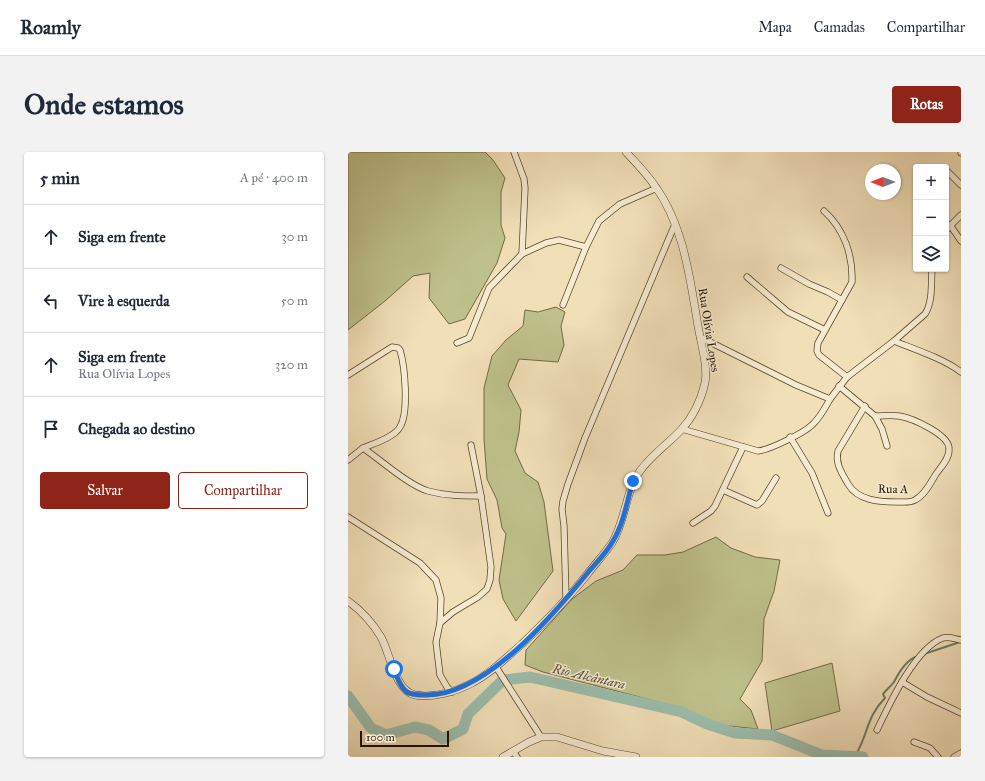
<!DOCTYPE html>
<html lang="pt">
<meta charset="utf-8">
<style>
body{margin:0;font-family:"IM FELL Great Primer",serif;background:#f2f2f3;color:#1f2937}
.controls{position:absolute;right:12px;top:12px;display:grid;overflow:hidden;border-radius:4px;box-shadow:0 1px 3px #0004}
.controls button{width:36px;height:36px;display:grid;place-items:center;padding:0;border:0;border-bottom:1px solid #e0e1e3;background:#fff;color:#1f2937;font:20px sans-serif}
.compass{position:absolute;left:517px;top:12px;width:36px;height:36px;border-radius:50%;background:#fff;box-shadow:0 1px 3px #0004;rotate:270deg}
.scale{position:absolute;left:12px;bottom:10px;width:89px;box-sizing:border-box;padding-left:4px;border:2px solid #281400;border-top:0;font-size:11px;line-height:14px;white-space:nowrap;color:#281400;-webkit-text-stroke:3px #f6ead1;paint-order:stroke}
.stop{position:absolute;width:12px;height:12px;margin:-9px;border:3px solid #1a73e8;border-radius:50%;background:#fff}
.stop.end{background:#1a73e8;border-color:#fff;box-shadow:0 1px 4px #0008}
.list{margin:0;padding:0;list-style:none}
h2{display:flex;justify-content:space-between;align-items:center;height:52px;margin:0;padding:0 16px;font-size:17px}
h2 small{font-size:13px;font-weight:400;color:#747a83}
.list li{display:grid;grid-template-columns:26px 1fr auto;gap:12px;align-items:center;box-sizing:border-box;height:64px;padding:0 16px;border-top:1px solid #e0e1e3}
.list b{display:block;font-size:15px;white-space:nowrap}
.list p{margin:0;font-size:13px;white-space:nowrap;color:#747a83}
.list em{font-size:13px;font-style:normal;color:#747a83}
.actions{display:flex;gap:8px;padding:12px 16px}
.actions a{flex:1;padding:9px 0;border:1px solid #8f2418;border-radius:4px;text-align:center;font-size:14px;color:#8f2418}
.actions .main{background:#8f2418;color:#fff}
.icon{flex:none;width:22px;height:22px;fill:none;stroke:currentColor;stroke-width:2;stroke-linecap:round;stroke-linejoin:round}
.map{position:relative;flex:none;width:613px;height:605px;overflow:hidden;border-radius:4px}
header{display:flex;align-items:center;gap:24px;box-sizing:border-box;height:56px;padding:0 20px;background:#fff;border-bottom:1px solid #e0e1e3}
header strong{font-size:19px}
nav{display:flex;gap:22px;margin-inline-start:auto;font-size:14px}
.intro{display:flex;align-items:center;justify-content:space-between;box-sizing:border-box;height:96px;padding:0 24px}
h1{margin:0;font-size:28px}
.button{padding:10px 18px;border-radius:4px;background:#8f2418;color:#fff;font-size:14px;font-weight:700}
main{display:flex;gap:24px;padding:0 24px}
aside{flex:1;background:#fff;border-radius:4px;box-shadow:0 1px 3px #0004}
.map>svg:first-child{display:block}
</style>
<header>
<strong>Roamly</strong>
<nav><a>Mapa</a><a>Camadas</a><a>Compartilhar</a></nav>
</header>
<div class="intro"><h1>Onde estamos</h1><a class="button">Rotas</a></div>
<main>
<aside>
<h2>5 min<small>A pé · 400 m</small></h2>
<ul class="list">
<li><svg class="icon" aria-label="ahead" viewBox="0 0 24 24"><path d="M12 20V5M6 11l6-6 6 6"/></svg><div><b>Siga em frente</b></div><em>30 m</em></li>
<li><svg class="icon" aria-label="left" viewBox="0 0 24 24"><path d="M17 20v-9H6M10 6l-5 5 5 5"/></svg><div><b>Vire à esquerda</b></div><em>50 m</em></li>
<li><svg class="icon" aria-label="ahead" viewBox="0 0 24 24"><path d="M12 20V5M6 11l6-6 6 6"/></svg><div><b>Siga em frente</b><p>Rua Olívia Lopes</p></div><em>320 m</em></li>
<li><svg class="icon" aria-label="arrive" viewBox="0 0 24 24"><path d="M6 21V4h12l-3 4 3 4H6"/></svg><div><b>Chegada ao destino</b></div></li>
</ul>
<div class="actions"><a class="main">Salvar</a><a>Compartilhar</a></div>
</aside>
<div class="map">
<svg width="613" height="605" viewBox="0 0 613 605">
<rect width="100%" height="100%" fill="#f1dfb8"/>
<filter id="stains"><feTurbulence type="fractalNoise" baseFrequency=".005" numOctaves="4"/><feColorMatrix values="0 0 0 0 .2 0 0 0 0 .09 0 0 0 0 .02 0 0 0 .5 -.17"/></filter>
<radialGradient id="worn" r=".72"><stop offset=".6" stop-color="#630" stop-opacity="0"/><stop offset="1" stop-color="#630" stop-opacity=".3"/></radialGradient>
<g fill="#bec18b" stroke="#736a46">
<path d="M0 0H137L145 8 157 26 153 40V73L157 86 149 111 117 167 101 172 81 146 82 121 65 124 37 149 0 178Z"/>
<path d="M208 155 217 160 213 174 216 193 210 210 171 207 160 233 173 258 171 280 167 299 177 321 190 330 196 350 205 419 168 469 155 447 151 428 158 382 154 376 149 348 139 327 136 287V236L144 204 158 188 175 174 177 158 190 160Z"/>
<path d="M368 385 383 396 407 405 432 408 426 439 416 467 414 509 392 547 403 558 410 577 372 573 334 556 195 520 177 513 178 498 224 447 248 429 275 418 289 403H317L335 400Z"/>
<path d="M484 511 492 559 424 579 417 531Z"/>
</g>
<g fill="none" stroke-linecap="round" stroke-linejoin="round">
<g stroke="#6d7968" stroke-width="2">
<path d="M576 502 612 490"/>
<path d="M507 604C520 584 518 565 537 546L535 542C538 538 543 534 546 530 551 520 559 507 570 504"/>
</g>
<path stroke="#9bbdad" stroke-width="11" d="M0 544 23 576 38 583 67 575 81 578 95 587 115 577 120 562 155 528 182 525 334 560 359 572 387 581 424 583 474 603 515 605"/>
<g stroke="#5a472e" stroke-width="7">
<g id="minor">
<path d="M613 0V1"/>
<path d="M598 18 613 33"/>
<path d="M476 59C496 77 505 103 504 130L470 191 469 199 471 203 499 225"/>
<path d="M602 73 613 89"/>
<path d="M598 78 613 63"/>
<path d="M174 102 198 91 211 88 238 95"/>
<path d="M433 116 461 132 480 140 494 148"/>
<path d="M399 125 440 160 477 178"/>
<path d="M215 153 238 95 251 69 272 52 309 36"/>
<path d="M352 185 448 233 482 247 499 225 546 189 577 162C585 150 583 131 584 117"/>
<path d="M546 189C566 197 596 207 613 220"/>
<path d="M109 191 121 186 141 136 174 102 177 36 176 27 166 0"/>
<path d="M0 223 44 195 50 196 52 198C57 215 61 260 52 275 47 285 25 292 15 296"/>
<path d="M491 234 527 264C535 264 544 263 551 264 564 266 603 283 601 298 601 307 593 315 588 322 583 330 577 343 567 348 562 351 555 350 549 350 532 350 510 349 500 332 494 321 487 312 490 299L517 254"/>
<path d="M527 264 534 277 539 294"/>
<path d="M334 277 410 299C421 298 456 281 464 273 472 266 477 256 482 247"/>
<path d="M442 285 464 321 480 361"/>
<path d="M0 308 15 296C33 308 60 333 80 339 98 344 115 344 133 344"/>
<path d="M375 338 409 353 414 349 428 326"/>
<path d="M0 365 72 411 88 428 93 446 92 471"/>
<path d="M345 371 363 359 367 354 395 295"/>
<path d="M218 447 216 374 214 357 215 349 220 332 237 286 327 72"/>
<path d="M148 515 193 585"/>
<path d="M554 530 579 545 613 561"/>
<path d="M104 540 99 535 92 523 88 490 92 471 105 460 130 445 139 437 142 428 143 415 133 344 123 293"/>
<path d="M529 578C541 553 567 496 595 486 600 484 607 487 613 488"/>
<path d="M566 590 582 596 590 605"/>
<path d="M165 599 169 605"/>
<path d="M606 605 613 601"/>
</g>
</g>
<g stroke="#5a472e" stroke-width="8">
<g id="tertiary">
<path d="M0 449C14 459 24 470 33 485 42 501 47 539 67 543 85 546 106 540 122 532 142 522 158 506 174 492 198 469 221 446 241 420 249 410 257 401 264 391 278 368 277 340 292 319 303 303 320 292 333 278 344 266 353 248 357 231 360 214 353 192 350 174 342 127 336 74 307 34 299 22 288 11 278 0"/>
<path d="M155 605 181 590 193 585H209L255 599 288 605"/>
</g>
</g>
<use href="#minor" stroke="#f6ead1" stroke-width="5.5"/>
<use href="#tertiary" stroke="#f6ead1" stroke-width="7"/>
</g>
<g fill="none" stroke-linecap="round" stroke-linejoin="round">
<path stroke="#1a73e8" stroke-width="5" d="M46 517C49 525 52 535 59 540 64 543 71 543 77 543 137 545 207 461 242 418 250 409 259 400 265 389 276 371 279 349 285 329"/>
</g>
<g text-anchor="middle" stroke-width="3" stroke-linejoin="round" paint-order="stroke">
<g font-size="12" fill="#281400" stroke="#f6ead1">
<text transform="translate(361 178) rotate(81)" y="4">Rua Olívia Lopes</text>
<text transform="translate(545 337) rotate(1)" y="4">Rua A</text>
</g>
<g font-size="13" font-style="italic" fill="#504f3d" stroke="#f6ead1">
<text transform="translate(241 524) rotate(13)" y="5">Rio Alcântara</text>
</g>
</g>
<rect width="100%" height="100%" filter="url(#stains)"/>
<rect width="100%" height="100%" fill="url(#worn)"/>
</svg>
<div class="controls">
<button>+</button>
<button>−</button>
<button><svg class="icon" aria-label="layers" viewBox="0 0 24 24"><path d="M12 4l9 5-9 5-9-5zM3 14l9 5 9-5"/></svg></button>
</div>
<svg class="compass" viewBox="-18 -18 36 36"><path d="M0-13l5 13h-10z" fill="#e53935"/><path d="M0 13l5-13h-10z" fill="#747a83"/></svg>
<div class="scale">100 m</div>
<div class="stop" style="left:46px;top:517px"></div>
<div class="stop end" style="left:285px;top:329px"></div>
</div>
</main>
